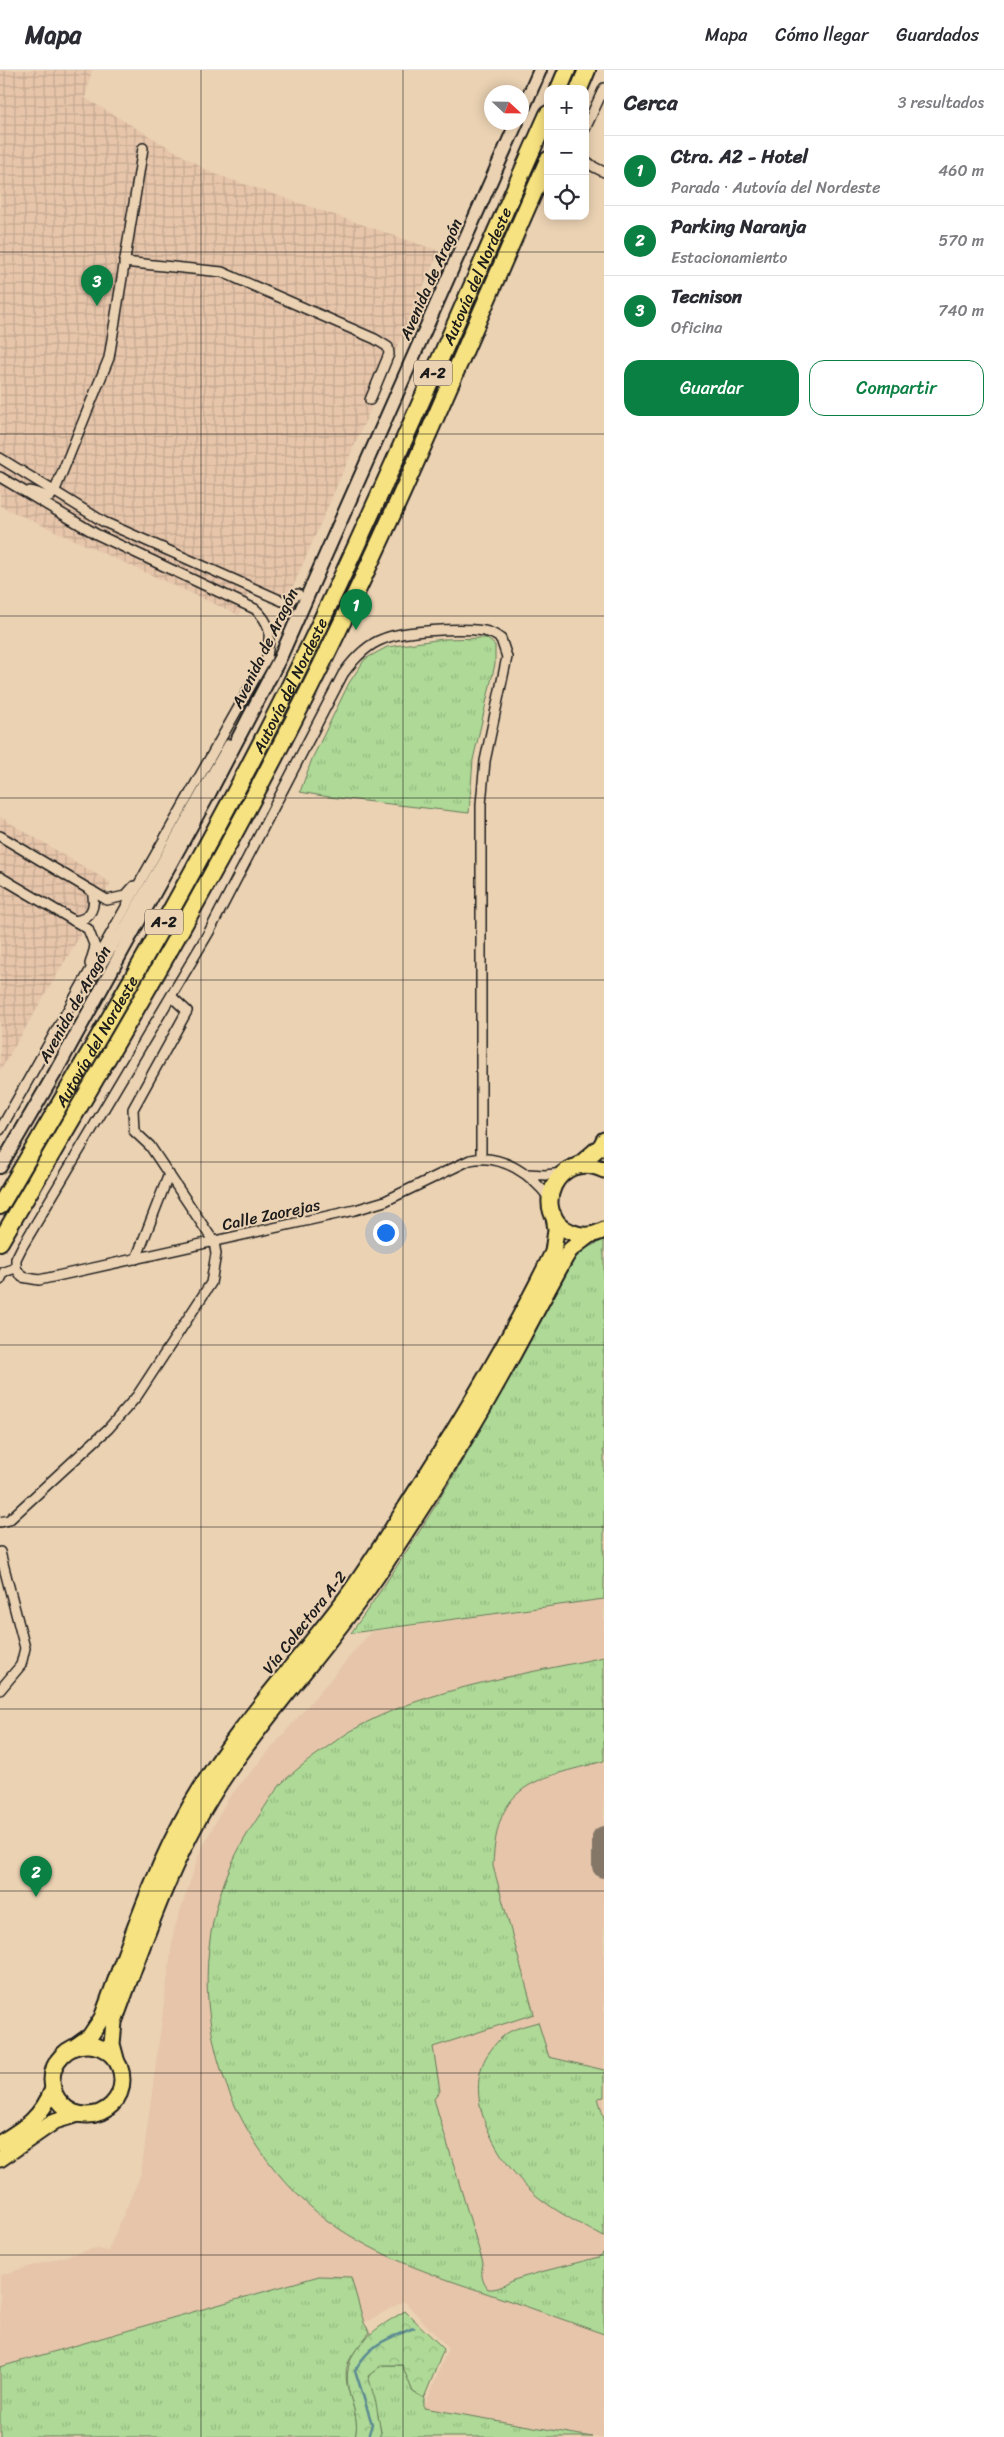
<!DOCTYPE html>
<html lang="es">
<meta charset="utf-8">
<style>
body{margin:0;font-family:Sriracha,sans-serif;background:#f7f7f7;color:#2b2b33}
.controls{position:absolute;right:15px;top:15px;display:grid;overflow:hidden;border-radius:10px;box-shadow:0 2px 12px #0003}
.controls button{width:45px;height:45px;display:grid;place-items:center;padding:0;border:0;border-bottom:1px solid #e1e1e2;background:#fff;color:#2b2b33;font:25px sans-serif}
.compass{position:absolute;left:484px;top:15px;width:45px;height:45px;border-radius:50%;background:#fff;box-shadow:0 2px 12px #0003;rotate:112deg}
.you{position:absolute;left:385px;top:1162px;width:18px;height:18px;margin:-12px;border:4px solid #fff;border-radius:50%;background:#1a73e8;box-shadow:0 0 0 8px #1a73e833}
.badge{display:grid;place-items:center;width:32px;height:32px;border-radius:50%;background:#0b8043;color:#fff;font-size:16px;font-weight:700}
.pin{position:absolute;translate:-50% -41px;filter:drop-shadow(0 1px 2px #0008)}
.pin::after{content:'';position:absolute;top:26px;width:18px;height:15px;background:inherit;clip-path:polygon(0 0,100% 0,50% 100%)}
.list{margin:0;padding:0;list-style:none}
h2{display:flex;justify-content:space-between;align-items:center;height:65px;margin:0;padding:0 20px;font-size:21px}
h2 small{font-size:16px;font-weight:400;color:#7c7c81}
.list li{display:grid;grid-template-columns:32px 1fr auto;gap:15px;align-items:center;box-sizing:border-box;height:70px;padding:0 20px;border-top:1px solid #e1e1e2}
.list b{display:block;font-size:19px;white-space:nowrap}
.list p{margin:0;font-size:16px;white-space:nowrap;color:#7c7c81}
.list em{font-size:16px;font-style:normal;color:#7c7c81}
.actions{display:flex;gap:10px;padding:15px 20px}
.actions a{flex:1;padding:11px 0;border:1px solid #0b8043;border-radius:15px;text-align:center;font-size:18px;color:#0b8043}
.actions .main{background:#0b8043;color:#fff}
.icon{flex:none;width:28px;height:28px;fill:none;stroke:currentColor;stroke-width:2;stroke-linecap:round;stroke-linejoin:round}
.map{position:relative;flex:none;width:604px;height:2367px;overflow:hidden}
header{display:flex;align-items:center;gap:30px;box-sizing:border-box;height:70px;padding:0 25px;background:#fff;border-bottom:1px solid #e1e1e2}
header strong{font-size:24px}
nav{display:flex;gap:28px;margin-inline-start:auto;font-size:18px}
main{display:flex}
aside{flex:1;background:#fff}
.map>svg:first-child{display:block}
</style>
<header>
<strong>Mapa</strong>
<nav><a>Mapa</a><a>Cómo llegar</a><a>Guardados</a></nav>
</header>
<main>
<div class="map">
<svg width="604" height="2367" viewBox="0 0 604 2367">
<defs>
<pattern id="industrial-grid" width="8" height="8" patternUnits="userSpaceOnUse" patternTransform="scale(1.25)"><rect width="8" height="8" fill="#e6c5aa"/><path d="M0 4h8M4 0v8" fill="none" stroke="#c5a992"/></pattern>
<pattern id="grass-tufts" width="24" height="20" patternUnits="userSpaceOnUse" patternTransform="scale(1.25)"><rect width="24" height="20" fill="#aed996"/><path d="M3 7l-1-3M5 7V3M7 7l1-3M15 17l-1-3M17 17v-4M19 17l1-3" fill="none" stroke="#95ba81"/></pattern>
<pattern id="forest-crowns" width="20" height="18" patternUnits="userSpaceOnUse" patternTransform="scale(1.25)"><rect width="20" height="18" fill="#aed996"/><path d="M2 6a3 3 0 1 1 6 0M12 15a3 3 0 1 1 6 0" fill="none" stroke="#95ba81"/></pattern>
</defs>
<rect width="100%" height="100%" fill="#ebd2b3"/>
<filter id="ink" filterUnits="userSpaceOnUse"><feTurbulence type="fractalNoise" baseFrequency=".02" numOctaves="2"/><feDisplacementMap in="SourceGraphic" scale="10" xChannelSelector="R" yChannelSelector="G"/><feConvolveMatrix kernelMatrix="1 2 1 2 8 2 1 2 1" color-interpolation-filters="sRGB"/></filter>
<g filter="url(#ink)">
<path fill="#e6c5aa" d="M604 1529V2367H592L424 2338 448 2278 404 2231 364 2253 350 2207 319 2206 0 2297V2205L95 2178 108 2181 141 2104 174 1860 200 1782 227 1730 371 1562Z"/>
<g fill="url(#industrial-grid)">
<path d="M0 0H92L85 28 212 103 439 181 288 528 253 512 239 545 0 436Z"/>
<path d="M0 747 111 813 0 1001Z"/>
</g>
<g fill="url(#grass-tufts)" stroke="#657a59">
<path d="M486 568 495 575V594L473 690 469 743 329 727 300 722 312 689 349 613 365 589 387 577 443 569Z"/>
<path d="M604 1170V1529L351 1563C436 1445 505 1318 574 1190L584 1179Z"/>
<path d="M604 1587V1691C535 1710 496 1711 493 1796L534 1944 433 1977 440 2021 434 2029 483 2193C481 2204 481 2210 488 2219 502 2220 508 2211 520 2208 546 2200 573 2194 599 2187L604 2182V2264C569 2252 535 2239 501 2228 442 2208 378 2188 328 2151 202 2056 167 1876 259 1746 266 1735 273 1723 282 1713 298 1697 319 1683 337 1670 407 1621 521 1605 604 1587Z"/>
<path d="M538 1952 549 1987 604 2000V2027L598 2028 604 2048V2167C582 2155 558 2143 538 2127 503 2098 461 2033 486 1987 492 1978 499 1968 509 1962 518 1957 528 1955 538 1952Z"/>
<path d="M319 2206 351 2207 364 2253 370 2262C363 2271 354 2281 349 2291 338 2316 363 2342 355 2367H0V2297Z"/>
<path d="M382 2295H403L413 2322 424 2328V2338L592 2367H379L381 2362 368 2306Z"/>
</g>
<path fill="url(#forest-crowns)" stroke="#657a59" d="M405 2241 444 2279 424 2328 413 2322 402 2295H382L368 2306 376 2333 381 2363 379 2367H355C359 2354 354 2338 350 2326 337 2281 373 2260 405 2241Z"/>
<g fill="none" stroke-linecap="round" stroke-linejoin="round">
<path stroke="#5b8b93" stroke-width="2.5" d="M368 2367 372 2354 355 2300C371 2273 387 2269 414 2258"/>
<path stroke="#847768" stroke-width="24" d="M604 1768V1796"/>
<g stroke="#1c1c1c" stroke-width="12">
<g id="street">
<path d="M585 59 604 18"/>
<path d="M585 90 594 97 604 102"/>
<path d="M124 192 222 202 375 269 388 277 389 284 370 330"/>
<path d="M0 388 104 452 282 531H289L298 524"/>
<path d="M0 407 96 464 255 539C273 555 270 565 267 587L0 1060"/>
<path d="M30 421 50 427 55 420 109 288 143 78"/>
<path d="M0 766 107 830 125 826 134 816"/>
<path d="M0 807 88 859 95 877 90 894"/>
<path d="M74 851C92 849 96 836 92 821"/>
<path d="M95 905 123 860 229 674"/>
<path d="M527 1104 545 1105 563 1103"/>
<path d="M136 1189 169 1104"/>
<path d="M16 1198V1189L22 1177 209 862 343 604C353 590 366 575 383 569 405 560 460 558 484 561 490 562 496 565 501 569L507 587 485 691 481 734V1088"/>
<path d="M16 1198 22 1207 39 1210 355 1140 385 1131 470 1090C502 1083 532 1105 550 1129"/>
<path d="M0 1210 4 1202 16 1198"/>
<path d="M0 1452 9 1450 108 1359 137 1326 211 1213 216 1184 214 1172 150 1076 134 1061 133 1039 187 941 172 927"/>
<path d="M0 1482 25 1578 21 1595 0 1620"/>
</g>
</g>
<g stroke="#1c1c1c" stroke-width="16">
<g id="secondary">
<path d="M522 41 540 0"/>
<path d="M0 1097 55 1003 210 722 280 588 517 52"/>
</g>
</g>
<g stroke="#1c1c1c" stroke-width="19">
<g id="primary">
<path d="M579 1095 601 1076 604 1070"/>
<path d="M604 1100C557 1077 528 1144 571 1162 582 1167 593 1166 604 1160"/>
<circle cx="87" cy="2010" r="35"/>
<path d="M76 1976 90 1966 102 1948C129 1876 153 1800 192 1733 235 1659 295 1596 346 1528 373 1491 397 1451 422 1412 469 1338 515 1261 553 1182L556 1160 554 1146"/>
<path d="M116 1989 112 1974 114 1952C146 1866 174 1780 226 1704 275 1632 335 1569 383 1497 424 1434 465 1371 501 1306 523 1267 543 1227 565 1188L570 1180 588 1166"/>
<path d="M0 2073C26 2057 41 2048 53 2019"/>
<path d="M0 2089 55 2051 78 2044"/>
</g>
</g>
<g stroke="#1c1c1c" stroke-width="20">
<g id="highway">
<path d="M559 19 567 0"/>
<path d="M579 19 587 0"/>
<path id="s1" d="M0 1136C111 947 223 758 317 560 398 390 471 216 548 44"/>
<path d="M0 1172C116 974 234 776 334 569 410 412 477 250 548 90"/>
</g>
</g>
<use href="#street" stroke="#ebd2b3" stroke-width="9"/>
<use href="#secondary" stroke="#ebd2b3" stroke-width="12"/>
<use href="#primary" stroke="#f7e281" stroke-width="15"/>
<use href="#highway" stroke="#f7e281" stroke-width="16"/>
</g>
</g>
<path fill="none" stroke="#1c1c1c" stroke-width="1" stroke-opacity="0.55" d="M201 0V2367M403 0V2367M0 182H604M0 364H604M0 546H604M0 728H604M0 910H604M0 1092H604M0 1275H604M0 1457H604M0 1639H604M0 1821H604M0 2003H604M0 2185H604"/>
<g text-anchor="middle" stroke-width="4" stroke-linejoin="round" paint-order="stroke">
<g fill="#ebd2b3" stroke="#5a5349" stroke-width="1">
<rect x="414" y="290.5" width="38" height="25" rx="4"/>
<rect x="145" y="839.5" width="38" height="25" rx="4"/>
</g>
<g font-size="15" font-weight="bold" fill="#1c1c1c">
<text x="433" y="308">A-2</text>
<text x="164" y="857">A-2</text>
</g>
<g font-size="16" fill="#1c1c1c" stroke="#ebd2b3">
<text dy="6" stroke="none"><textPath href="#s1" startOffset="1046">Autovía del Nordeste</textPath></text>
<text transform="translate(430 209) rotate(-66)" y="6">Avenida de Aragón</text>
<text transform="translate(264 578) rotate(-64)" y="6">Avenida de Aragón</text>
<text dy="6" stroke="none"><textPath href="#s1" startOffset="596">Autovía del Nordeste</textPath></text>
<text transform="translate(74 934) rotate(-61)" y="6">Avenida de Aragón</text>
<text dy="6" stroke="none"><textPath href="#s1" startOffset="191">Autovía del Nordeste</textPath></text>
<text transform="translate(271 1144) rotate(-12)" y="6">Calle Zaorejas</text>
<text transform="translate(304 1552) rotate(-52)" y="6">Vía Colectora A-2</text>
</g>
</g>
</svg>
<div class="controls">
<button>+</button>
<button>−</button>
<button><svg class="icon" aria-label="locate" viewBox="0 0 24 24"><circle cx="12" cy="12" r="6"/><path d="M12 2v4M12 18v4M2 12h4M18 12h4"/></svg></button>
</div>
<svg class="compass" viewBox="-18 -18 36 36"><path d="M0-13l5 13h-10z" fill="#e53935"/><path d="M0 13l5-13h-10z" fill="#7c7c81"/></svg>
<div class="you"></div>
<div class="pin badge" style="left:356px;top:560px">1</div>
<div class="pin badge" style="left:36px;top:1827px">2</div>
<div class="pin badge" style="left:97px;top:236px">3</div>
</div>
<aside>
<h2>Cerca<small>3 resultados</small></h2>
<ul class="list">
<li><span class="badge">1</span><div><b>Ctra. A2 - Hotel</b><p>Parada · Autovía del Nordeste</p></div><em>460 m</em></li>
<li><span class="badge">2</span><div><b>Parking Naranja</b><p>Estacionamiento</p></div><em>570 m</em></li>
<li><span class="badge">3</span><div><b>Tecnison</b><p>Oficina</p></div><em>740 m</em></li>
</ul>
<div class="actions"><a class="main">Guardar</a><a>Compartir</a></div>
</aside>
</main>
